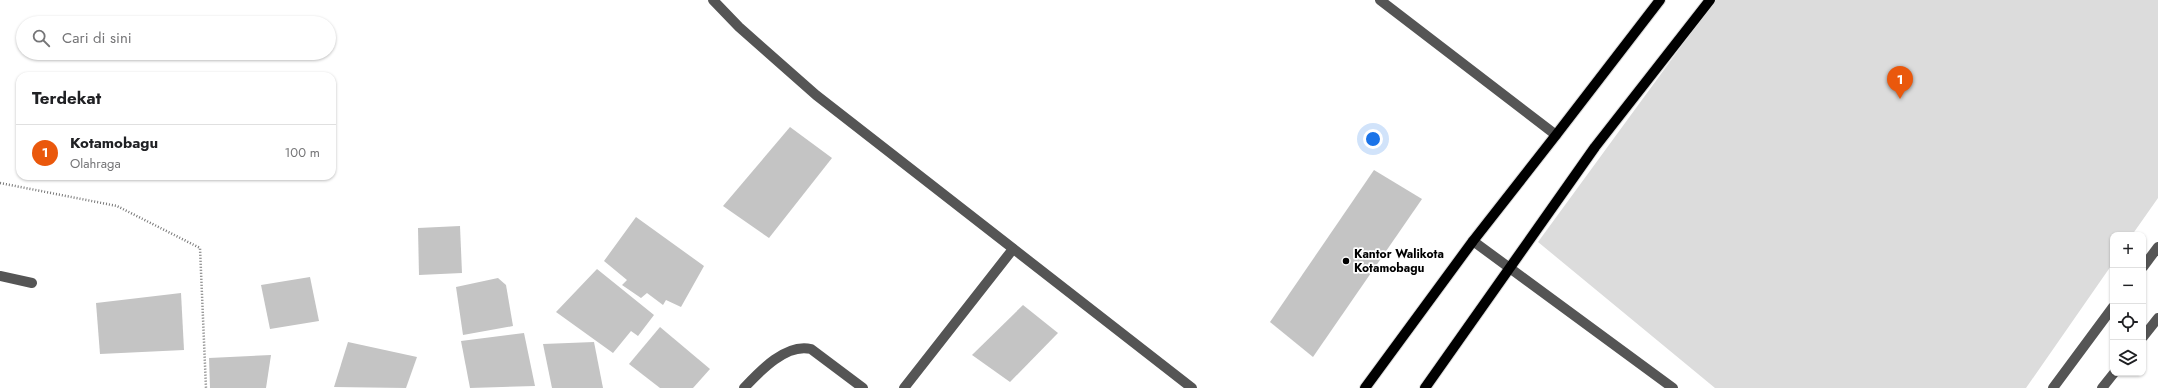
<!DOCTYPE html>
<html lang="id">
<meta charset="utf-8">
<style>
body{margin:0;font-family:Jost,sans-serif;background:#f6f6f6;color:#202124}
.controls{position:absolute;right:12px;bottom:12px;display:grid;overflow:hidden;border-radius:8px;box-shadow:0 1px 3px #0004}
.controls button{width:36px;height:36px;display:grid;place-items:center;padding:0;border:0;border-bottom:1px solid #e0e0e0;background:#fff;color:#202124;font:20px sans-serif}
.you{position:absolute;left:1373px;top:139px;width:14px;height:14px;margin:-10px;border:3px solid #fff;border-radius:50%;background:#1a73e8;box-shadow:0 0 0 6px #1a73e833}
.badge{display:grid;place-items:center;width:26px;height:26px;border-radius:50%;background:#ea580c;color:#fff;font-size:13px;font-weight:700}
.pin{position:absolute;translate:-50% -33px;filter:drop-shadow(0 1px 2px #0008)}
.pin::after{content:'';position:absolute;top:21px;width:14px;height:12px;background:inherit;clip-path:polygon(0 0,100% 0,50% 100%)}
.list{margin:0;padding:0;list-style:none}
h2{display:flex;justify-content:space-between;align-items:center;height:52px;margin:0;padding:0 16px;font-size:17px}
h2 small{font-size:13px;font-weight:400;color:#757577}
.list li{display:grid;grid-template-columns:26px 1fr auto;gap:12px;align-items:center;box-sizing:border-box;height:56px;padding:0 16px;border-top:1px solid #e0e0e0}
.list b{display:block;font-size:15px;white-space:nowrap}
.list p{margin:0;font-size:13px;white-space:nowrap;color:#757577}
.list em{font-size:13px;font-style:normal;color:#757577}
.icon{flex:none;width:22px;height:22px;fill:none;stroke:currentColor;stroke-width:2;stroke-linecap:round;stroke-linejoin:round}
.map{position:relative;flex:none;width:2158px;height:388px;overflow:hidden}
.search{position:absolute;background:#fff;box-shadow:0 1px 3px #0004;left:16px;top:16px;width:320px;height:44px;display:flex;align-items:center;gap:10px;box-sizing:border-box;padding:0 14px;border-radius:22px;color:#757577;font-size:15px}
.panel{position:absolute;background:#fff;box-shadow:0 1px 3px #0004;left:16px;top:72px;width:320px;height:108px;border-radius:12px}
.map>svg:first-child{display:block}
</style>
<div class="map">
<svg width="2158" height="388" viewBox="0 0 2158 388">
<rect width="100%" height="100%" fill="#fff"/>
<path fill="#dcdcdc" d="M1715 0H2158V198L2132 235H2113V263L2026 388H1715L1538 242Z"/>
<g fill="#c4c4c4">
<path d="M790 127 832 158 769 238 723 206Z"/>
<path d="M1374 170 1422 199 1313 357 1270 322Z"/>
<path d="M636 217 704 266 681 307 666 300 663 305 647 293 641 298 622 285 627 280 604 261Z"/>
<path d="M460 226 462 273 419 275 418 228Z"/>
<path d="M597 269 654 315 638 336 631 331 613 353 556 312Z"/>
<path d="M310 277 319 321 270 329 261 285Z"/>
<path d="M498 278 506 285 513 326 463 335 456 287Z"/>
<path d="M181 293 184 350 100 354 96 303Z"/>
<path d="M1023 305 1058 333 1010 382 972 355Z"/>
<path d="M660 327 710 369 693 388H660L629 364Z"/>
<path d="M524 333 535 386 470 388 461 341Z"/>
<path d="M348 342 417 357 406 388 334 387Z"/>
<path d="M594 342 603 388H552L543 344Z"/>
<path d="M271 355 266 388H210L209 358Z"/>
</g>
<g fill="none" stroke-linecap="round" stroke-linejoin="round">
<g stroke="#dbdbdb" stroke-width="12">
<g id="major">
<path d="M1365 388 1473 241 1556 135 1660 0"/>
<path d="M1425 388 1595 147 1710 0"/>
</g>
</g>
<path stroke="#777" stroke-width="2.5" stroke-dasharray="1 2" stroke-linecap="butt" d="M0 183 117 206 200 248 206 388"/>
<g stroke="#555" stroke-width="10">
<path d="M713 0 739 27 816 95 1192 388"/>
<path d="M1380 0 1556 135"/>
<path d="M1473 241 1673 388"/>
<path d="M2143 267 2158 247"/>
<path d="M0 276 32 283"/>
<path d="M2143 337 2158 318"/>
<path d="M744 388C760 371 786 343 811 349L863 388"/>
<path d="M904 388 1013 249"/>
<path d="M2053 388 2113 307"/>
<path d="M2102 388 2114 373"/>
</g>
<use href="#major" stroke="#000" stroke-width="10"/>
</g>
<circle fill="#000" stroke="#fff" stroke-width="1.5" cx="1346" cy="261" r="4"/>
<g text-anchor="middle" stroke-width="3.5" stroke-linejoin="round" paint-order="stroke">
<g font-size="12" font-weight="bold" fill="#000" stroke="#fff" text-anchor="start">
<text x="1354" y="258">Kantor Walikota<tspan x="1354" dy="14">Kotamobagu</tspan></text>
</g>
</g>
</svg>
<div class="controls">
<button>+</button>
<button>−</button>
<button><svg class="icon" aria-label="locate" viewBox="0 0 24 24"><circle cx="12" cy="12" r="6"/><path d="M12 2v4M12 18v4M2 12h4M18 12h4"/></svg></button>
<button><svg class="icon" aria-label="layers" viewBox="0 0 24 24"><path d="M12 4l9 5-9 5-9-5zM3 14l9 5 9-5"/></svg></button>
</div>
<div class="you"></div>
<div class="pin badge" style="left:1900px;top:99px">1</div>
<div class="search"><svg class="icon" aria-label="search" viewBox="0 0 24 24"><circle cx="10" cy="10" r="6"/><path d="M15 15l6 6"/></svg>Cari di sini</div>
<section class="panel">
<h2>Terdekat<small></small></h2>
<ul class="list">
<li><span class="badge">1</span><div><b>Kotamobagu</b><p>Olahraga</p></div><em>100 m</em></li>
</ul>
</section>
</div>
